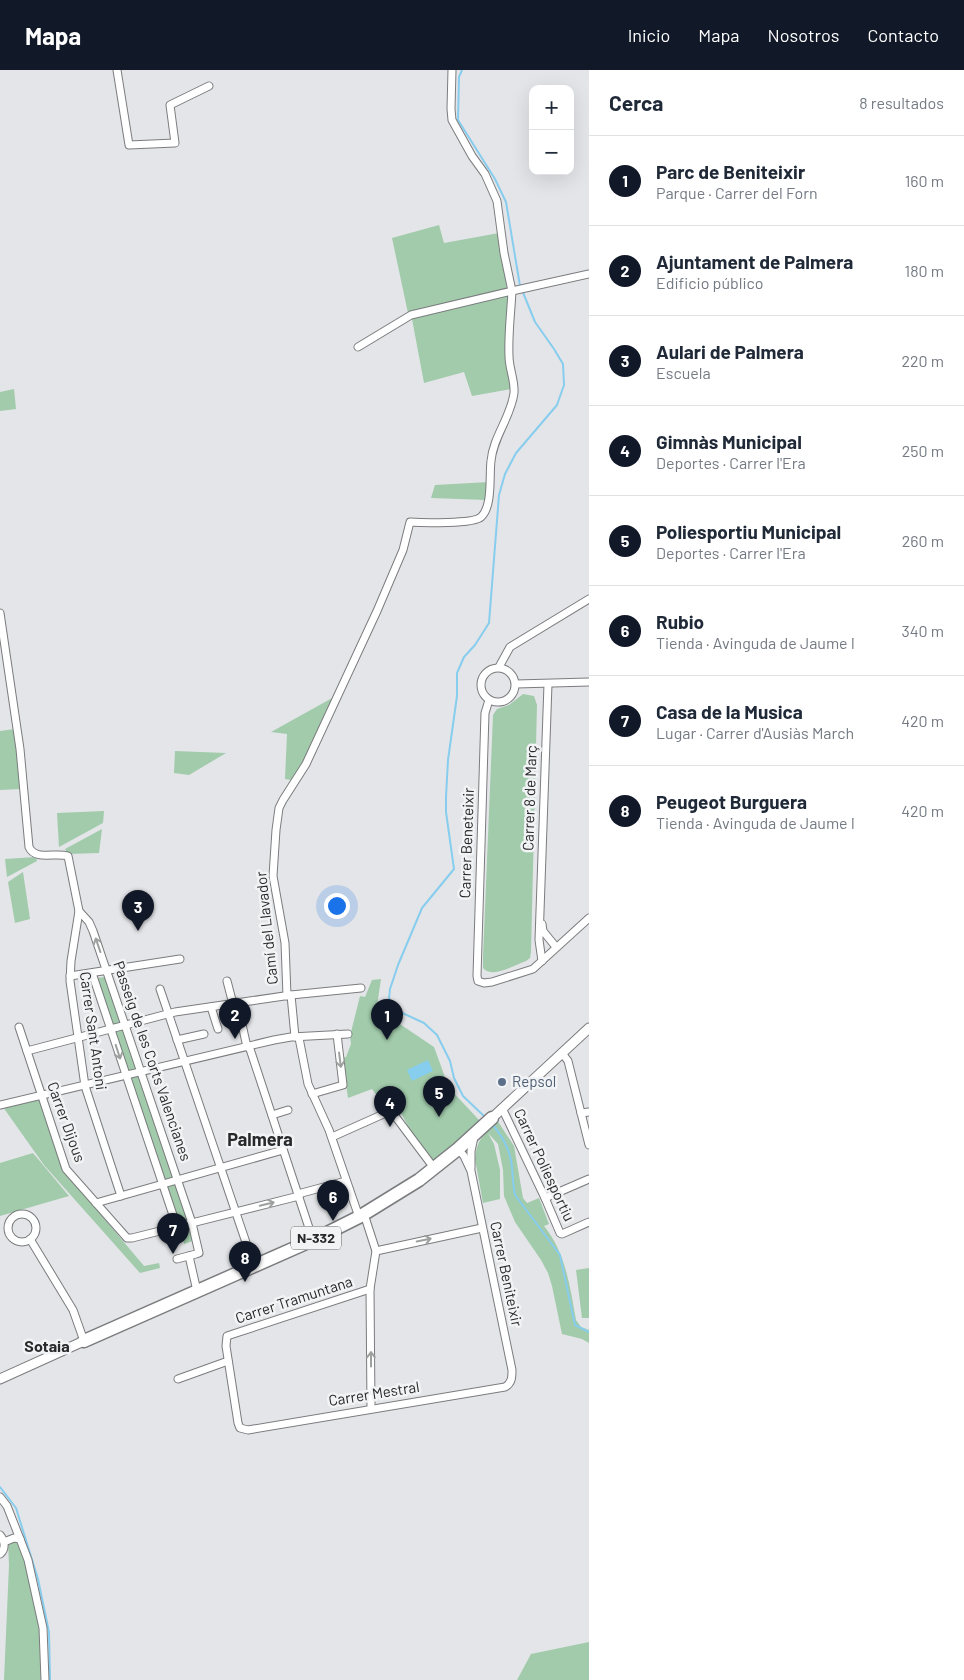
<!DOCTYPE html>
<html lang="es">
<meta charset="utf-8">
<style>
body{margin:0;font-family:Barlow,sans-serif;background:#f2f2f3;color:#1f2937}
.controls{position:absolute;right:15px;top:15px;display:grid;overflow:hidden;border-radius:10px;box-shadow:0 5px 20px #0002}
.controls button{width:45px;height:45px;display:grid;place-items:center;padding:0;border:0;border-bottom:1px solid #e0e1e3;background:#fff;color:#1f2937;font:25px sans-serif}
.you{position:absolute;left:336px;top:835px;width:18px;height:18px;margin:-12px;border:4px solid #fff;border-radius:50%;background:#1a73e8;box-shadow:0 0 0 8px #1a73e833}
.badge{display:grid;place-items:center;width:32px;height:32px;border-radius:50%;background:#111827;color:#fff;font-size:16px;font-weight:700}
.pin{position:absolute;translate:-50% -41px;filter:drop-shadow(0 1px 2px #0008)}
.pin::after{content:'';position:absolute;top:26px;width:18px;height:15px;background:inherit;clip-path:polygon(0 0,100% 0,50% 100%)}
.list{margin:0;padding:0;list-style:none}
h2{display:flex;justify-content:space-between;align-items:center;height:65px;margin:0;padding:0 20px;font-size:21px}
h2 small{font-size:16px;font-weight:400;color:#747a83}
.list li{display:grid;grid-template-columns:32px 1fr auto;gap:15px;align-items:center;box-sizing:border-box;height:90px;padding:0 20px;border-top:1px solid #e0e1e3}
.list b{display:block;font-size:19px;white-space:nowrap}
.list p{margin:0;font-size:16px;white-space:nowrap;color:#747a83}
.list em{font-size:16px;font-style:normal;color:#747a83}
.map{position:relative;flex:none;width:589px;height:1610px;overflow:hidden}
header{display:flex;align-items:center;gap:30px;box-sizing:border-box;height:70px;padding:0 25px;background:#111827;color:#fff}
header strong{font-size:24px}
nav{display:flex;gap:28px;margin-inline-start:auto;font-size:18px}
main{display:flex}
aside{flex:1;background:#fff}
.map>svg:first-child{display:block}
</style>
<header>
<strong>Mapa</strong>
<nav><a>Inicio</a><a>Mapa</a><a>Nosotros</a><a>Contacto</a></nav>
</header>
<main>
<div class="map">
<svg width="589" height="1610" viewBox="0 0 589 1610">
<rect width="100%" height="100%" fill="#e4e5e8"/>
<g fill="#a1cbab">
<path d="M439 155 444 173 499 163 508 227 507 294 511 319 472 326 464 302 424 313 412 249 408 243 392 168Z"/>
<path d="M14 319 16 339 0 341V322Z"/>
<path d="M489 412 486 430 431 428 435 415Z"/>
<path d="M523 624 534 626 537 635 531 882 530 888 526 891C514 895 493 909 483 898V887L493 645 497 639 509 635Z"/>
<path d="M334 627 304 693 291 710 285 709 287 664 271 662Z"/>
<path d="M15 659 21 719 0 720V661Z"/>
<path d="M175 681 226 683 189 705 174 703Z"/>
<path d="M104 741 103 753 59 777 57 743Z"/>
<path d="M102 759 99 783 68 784 65 779Z"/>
<path d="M36 787 37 791 7 807 5 789Z"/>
<path d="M23 802 30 849 15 853 8 812Z"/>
<path d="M105 907 122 952 112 955 97 908Z"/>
<path d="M381 909 377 936 382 942 434 977 449 1018 480 1051 434 1091 413 1066 397 1035 386 1038 372 1019 348 1028 342 988 346 987 351 974 350 966 360 926 365 927 372 910Z"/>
<path d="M124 958 138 999 128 1002 114 962Z"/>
<path d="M140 1006 174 1107 163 1110 130 1009Z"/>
<path d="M40 1030 60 1093 65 1102 144 1196 159 1193 160 1198 140 1203 44 1095 3 1037Z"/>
<path d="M497 1050 514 1076 523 1128 527 1133 539 1128 549 1154 544 1156C566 1183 570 1217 576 1250L581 1257 589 1260V1273L582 1269 562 1264 552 1216 548 1203 541 1190 515 1152 504 1126 503 1100 498 1074 488 1063 494 1074 500 1100V1129L483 1133 475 1089C476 1072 484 1062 497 1050Z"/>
<path d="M33 1083 69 1126 0 1146V1093Z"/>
<path d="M176 1114 189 1152 178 1155 166 1116Z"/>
<path d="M190 1158 193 1171 184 1174 183 1170 175 1172 173 1162Z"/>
<path d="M589 1198V1248H582L576 1200Z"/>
<path d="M15 1471 21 1477 34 1528 39 1559 41 1610H4L9 1495 8 1473Z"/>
<path d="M589 1572V1610H517L531 1584Z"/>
</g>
<path fill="#87cdee" d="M428 990 433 1001 412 1011 407 1000Z"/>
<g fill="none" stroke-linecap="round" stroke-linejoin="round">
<g stroke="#87cdee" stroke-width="2">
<path d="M462 0 459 7 458 50 495 109 506 132 520 216"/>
<path d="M486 1048 463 1026 454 1008 450 991 437 965 424 953 398 941 392 936 389 929 390 919 398 895 422 838 454 799 446 742V727L448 690 457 626V603L464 587 475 575 489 553 499 425 505 404 516 383 557 335 564 315 563 294 554 279 535 252 522 220"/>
<path d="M493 1055C503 1067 511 1082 512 1098 513 1107 513 1116 515 1125L560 1185 575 1255 589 1262"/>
<path d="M0 1417 16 1438 38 1509 49 1562 50 1610"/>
</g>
<g stroke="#7b7c7e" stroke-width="9">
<g id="street">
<path d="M117 0 129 75 175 73 170 35 209 16"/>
<path d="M452 0 451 39 452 50 472 86 485 104 497 131 504 183 512 221 589 204"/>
<path d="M0 543 20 679 29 777C35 791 56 782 68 786L79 841 71 891 70 911 85 1016 121 1126"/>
<path d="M499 597 510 577 589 529"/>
<circle cx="498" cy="615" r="17"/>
<path d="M516 614 589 612"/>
<path d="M489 630 485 643 477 906 478 911 484 913 492 912 533 899 589 848"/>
<path d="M79 841 89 852 93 861 192 1153 199 1183 196 1184 177 1189"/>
<path d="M542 854 543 861 556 877"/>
<path d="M542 891 539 870 548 614"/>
<path d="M92 903 177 1157"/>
<path d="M70 906 180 889"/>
<path d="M227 911 233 934"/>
<path d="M160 919 254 1196"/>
<path d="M291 925 295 967"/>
<path d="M287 926 285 873 273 806 276 760 279 738 283 730 306 694 377 541 403 480 410 452C422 453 474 454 481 447 493 436 489 406 491 391 493 367 511 347 514 323 515 310 509 299 509 286 508 264 511 242 512 221L411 245 358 277"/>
<path d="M237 932 247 977"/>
<path d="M211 937 218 959"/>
<path d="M19 957 66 1099 127 1168H132L299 1126"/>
<path d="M299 968 308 1014 329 1060 359 1147"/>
<path d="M177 970 204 964"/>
<path d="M249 976 313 1170"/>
<path d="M27 981 175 942 291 925 361 918"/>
<path d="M562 983 568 991 589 1075"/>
<path d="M312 1024 343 1015 337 964"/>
<path d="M0 1035 274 970 291 967 348 964"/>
<path d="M502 1038 545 1128 560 1163 562 1164 589 1152"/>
<path d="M581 1043 589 1042"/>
<path d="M272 1045 288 1040"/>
<path d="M332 1067 388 1042H392L434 1098"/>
<path d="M471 1098V1081L474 1067"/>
<path d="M298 1124 346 1111"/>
<path d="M545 1128 589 1109"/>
<path d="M96 1133 283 1080"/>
<path d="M364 1144 376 1181 370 1219 371 1338"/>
<circle cx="22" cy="1158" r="14"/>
<path d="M30 1169 73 1240 84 1271"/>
<path d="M376 1181 482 1158"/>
<path d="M189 1186 197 1221"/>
<path d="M370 1219 227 1266 226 1276 238 1353 240 1358 248 1360 505 1317C512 1313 512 1307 512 1300L471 1101 464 1086 458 1079"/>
<path d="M178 1309 228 1291"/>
<path d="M0 1427 7 1436 20 1469"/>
<path d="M0 1465C5 1471 6 1479 0 1484"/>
<path d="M4 1472 14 1468 20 1469 28 1490 43 1558 45 1610"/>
</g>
</g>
<g stroke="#7b7c7e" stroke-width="11">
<g id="secondary">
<path d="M492 1048 589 958"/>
<path d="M0 1309 84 1271"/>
</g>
</g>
<g stroke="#7b7c7e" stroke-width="15">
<path id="highway" d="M84 1271 313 1170 359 1147 419 1110 458 1079 492 1048"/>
</g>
<use href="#street" stroke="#fff" stroke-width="7"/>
<use href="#secondary" stroke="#fff" stroke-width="9"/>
<use href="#highway" stroke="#fff" stroke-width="12"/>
</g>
<defs><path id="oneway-shaft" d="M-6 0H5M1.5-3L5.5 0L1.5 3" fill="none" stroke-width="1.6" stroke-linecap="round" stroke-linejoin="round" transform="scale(1.25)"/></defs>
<g stroke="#9e9f9f">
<use href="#oneway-shaft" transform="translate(98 875) rotate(-109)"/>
<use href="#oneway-shaft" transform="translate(118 982) rotate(72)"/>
<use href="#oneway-shaft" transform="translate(340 990) rotate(83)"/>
<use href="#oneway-shaft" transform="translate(267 1134) rotate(-14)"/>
<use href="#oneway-shaft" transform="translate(424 1170) rotate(-12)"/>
<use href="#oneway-shaft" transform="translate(371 1289) rotate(-90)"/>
</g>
<circle fill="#5c6f8a" stroke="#f1f3f5" stroke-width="2" cx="502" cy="1012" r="5"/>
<g text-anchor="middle" stroke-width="5" stroke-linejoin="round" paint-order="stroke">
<rect fill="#f1f3f5" stroke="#646667" stroke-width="1" x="291" y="1156.5" width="50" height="23" rx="4"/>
<g font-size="14" font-weight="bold" fill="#28292a">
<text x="316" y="1173">N-332</text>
</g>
<g font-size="15" fill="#28292a" stroke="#f1f3f5">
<text transform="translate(530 728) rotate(-88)" y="5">Carrer 8 de Març</text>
<text transform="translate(467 773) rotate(-88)" y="5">Carrer Beneteixir</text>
<text transform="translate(267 858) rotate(-96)" y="5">Camí del Llavador</text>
<text transform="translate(93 961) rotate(82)" y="5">Carrer Sant Antoni</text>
<text transform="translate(152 991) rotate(71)" y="5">Passeig de les Corts Valencianes</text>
<text transform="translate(66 1052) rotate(70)" y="5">Carrer Dijous</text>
<text transform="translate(544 1095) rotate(65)" y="5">Carrer Poliesportiu</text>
<text transform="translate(506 1204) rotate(78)" y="5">Carrer Beniteixir</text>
<text transform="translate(294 1230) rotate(-18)" y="5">Carrer Tramuntana</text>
<text transform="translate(374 1324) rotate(-9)" y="5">Carrer Mestral</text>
</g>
<g font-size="15" fill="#4e5e75" stroke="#f1f3f5" text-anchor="start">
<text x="512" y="1017">Repsol</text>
</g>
<g font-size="16" font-weight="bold" fill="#28292a" stroke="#f1f3f5">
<text x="47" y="1282">Sotaia</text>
</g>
<g font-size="18" font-weight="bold" fill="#28292a" stroke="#f1f3f5">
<text x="260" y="1076">Palmera</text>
</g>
</g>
</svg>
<div class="controls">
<button>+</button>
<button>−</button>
</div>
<div class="you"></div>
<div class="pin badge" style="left:387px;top:970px">1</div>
<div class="pin badge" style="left:235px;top:969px">2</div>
<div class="pin badge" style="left:138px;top:861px">3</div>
<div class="pin badge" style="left:390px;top:1057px">4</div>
<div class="pin badge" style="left:439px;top:1047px">5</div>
<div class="pin badge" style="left:333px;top:1151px">6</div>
<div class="pin badge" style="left:173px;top:1184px">7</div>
<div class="pin badge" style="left:245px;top:1212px">8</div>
</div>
<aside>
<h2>Cerca<small>8 resultados</small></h2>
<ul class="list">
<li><span class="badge">1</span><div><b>Parc de Beniteixir</b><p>Parque · Carrer del Forn</p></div><em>160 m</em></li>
<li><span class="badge">2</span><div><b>Ajuntament de Palmera</b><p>Edificio público</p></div><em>180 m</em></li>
<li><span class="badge">3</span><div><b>Aulari de Palmera</b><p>Escuela</p></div><em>220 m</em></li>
<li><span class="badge">4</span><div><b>Gimnàs Municipal</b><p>Deportes · Carrer l'Era</p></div><em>250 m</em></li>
<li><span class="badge">5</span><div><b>Poliesportiu Municipal</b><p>Deportes · Carrer l'Era</p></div><em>260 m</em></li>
<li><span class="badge">6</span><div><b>Rubio</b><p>Tienda · Avinguda de Jaume I</p></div><em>340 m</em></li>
<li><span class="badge">7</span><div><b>Casa de la Musica</b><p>Lugar · Carrer d'Ausiàs March</p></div><em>420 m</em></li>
<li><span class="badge">8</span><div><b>Peugeot Burguera</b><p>Tienda · Avinguda de Jaume I</p></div><em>420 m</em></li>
</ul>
</aside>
</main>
